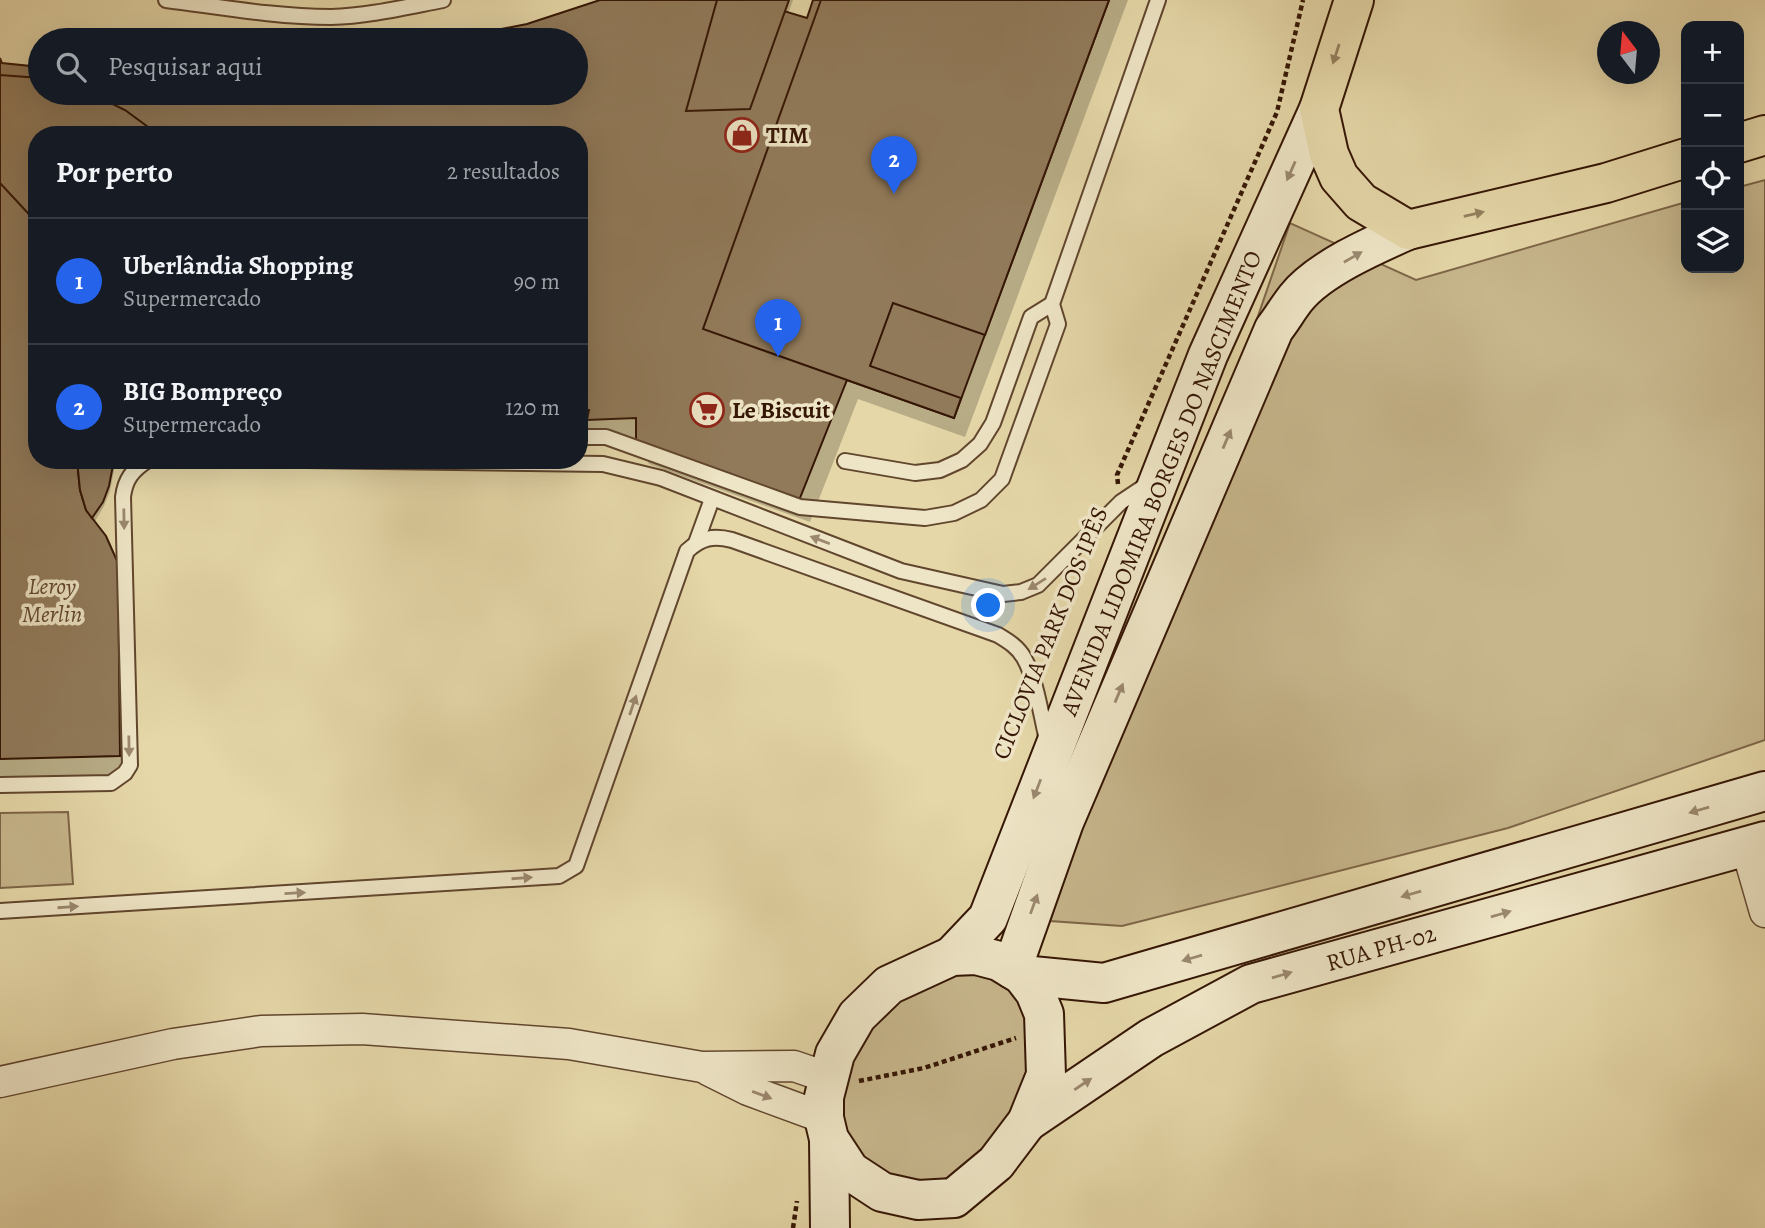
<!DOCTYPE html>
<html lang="pt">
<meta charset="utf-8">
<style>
body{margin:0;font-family:Alegreya,serif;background:#242831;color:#f1f3f6}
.controls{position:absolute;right:21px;top:21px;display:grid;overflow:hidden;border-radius:14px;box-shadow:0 7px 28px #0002}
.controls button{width:63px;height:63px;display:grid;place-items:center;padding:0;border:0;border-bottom:2px solid #363941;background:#171b24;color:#f1f3f6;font:35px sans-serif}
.compass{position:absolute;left:1597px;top:21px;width:63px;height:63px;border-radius:50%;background:#171b24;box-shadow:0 7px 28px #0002;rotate:344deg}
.you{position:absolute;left:989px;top:606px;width:24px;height:24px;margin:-18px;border:5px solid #fff;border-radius:50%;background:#1a73e8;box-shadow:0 0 0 10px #1a73e833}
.badge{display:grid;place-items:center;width:46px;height:46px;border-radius:50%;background:#2563eb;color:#fff;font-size:23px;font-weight:700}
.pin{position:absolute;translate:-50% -58px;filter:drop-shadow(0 2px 4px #0008)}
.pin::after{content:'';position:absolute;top:37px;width:24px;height:21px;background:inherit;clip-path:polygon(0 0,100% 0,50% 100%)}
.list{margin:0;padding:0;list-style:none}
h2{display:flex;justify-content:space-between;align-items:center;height:91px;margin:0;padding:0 28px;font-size:30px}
h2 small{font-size:23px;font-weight:400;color:#9ea1a6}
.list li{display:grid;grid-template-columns:46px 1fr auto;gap:21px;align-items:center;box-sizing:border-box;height:126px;padding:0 28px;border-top:2px solid #363941}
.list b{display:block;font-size:26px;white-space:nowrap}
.list p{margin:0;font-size:23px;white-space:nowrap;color:#9ea1a6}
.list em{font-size:23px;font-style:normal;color:#9ea1a6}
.icon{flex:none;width:38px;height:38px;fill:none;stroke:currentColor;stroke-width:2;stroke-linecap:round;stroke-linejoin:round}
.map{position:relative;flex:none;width:1765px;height:1228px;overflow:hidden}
.search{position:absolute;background:#171b24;box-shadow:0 7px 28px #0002;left:28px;top:28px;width:560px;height:77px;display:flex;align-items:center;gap:18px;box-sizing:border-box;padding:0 24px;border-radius:38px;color:#9ea1a6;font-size:26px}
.panel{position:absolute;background:#171b24;box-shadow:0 7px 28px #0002;left:28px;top:126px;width:560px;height:343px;border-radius:28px}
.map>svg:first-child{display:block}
</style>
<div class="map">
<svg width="1765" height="1228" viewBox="0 0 1765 1228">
<rect width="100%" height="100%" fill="#e5d7a8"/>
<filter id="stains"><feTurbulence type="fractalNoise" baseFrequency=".00286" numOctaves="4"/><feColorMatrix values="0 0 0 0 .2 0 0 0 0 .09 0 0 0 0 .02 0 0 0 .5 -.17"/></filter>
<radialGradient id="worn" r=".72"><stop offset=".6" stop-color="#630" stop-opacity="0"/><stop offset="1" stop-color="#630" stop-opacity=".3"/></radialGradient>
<g fill="#c7b68c" stroke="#7e6648" stroke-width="2">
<path d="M1765 180V740L1508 828 1122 926 1050 921 1290 223 1416 280 1686 202V268H1739V187Z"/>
<path d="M68 812 73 884 0 888V813Z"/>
<path d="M974 970 1010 984 1030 1017 1031 1072 1014 1115 985 1154 955 1176 920 1185 887 1178 861 1161 843 1134 839 1098 848 1060 868 1024 898 997 935 978Z"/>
</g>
<path fill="#0003" d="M607 0H793L788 14 808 20 815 0H1128L965 437 858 399 810 522 649 464 637 443V438L600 440 594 430H579V135H37V460H116L110 491 104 506 94 523 116 558 129 585 131 775 0 779V60L3 65 40 68V93H576V40H450L528 26Z"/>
<g fill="#917a5a" stroke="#351605" stroke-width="2">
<path d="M600 0H747L807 18 813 0H1109L954 418 847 380 798 503 636 444V418L587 420 589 410H579V135H37V460H77L80 490 86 510 106 536 118 563 120 756 0 759V58L2 63 40 67V93H576V40H444L527 24Z"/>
<path d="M717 0H789L750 109 686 111Z"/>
<path d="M821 0H1109L985 335 893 303 870 366 961 398 954 418 703 329Z"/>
<path d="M0 75 40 78V93H90L125 110 159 135H37V223L0 183Z"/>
<path d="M77 460H114L109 486 103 502 92 518 86 510 80 490Z"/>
</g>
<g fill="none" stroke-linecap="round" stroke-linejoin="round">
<g stroke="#61462e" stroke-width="18">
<g id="lane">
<path d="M166 0C221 7 276 17 331 17 368 16 406 7 443 0"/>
<path d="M579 437H606L800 507 925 518 954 513 981 500 1002 479 1058 324 1052 304 1158 0"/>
<path d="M306 460 603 464 661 478 901 571 1003 594 1021 592 1038 585 1121 502 1148 484"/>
<path d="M845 461 915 473 940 470 962 460 980 444 993 423 1031 317 1052 304"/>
<path d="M696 543 712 499"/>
<path d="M0 785 111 783 125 773 130 765 123 497C125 480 132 470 148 460"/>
<path d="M0 911 559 876 576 866 687 551C701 538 713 535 732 540L998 635C1008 641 1018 647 1024 658 1036 679 1041 715 1047 740"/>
</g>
</g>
<g stroke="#61462e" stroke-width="33">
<g id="street">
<path d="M1746 846 1765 912"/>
<path d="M708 1070 748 1090 824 1118"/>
<path d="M0 1082 173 1044 261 1031 362 1029 569 1044 702 1067 794 1066 829 1078"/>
</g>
</g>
<g stroke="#351605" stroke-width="42">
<g id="secondary">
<path d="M976 955 999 961 1022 975 1035 992 1044 1014 1046 1075 1027 1122 996 1163 954 1198 918 1200 882 1192 850 1171 829 1139 824 1118V1097L835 1054 857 1016 889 985 952 956Z"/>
<path d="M952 956 988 918 1208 355 1319 109"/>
<path d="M1012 969 1064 822 1274 329C1282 319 1288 308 1296 298 1319 269 1374 245 1408 230"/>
<path d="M1022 975 1104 983 1765 791"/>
<path d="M1027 1122 1151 1038 1251 984 1765 841"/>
<path d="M829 1139 830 1228"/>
</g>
</g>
<g stroke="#351605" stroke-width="42">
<g id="primary">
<path d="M1354 0 1319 109 1329 154 1339 177 1361 202 1408 230 1606 183 1686 158"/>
<path d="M1739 143 1765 135"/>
</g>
</g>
<g stroke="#351605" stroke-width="4.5" stroke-dasharray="5 3.5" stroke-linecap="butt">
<path d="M1118 484 1117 475 1277 112 1303 0"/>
<path d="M859 1081 924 1068 1016 1038"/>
<path d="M793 1228 797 1201"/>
</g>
<use href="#lane" stroke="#eee5c6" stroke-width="14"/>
<use href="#street" stroke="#eee5c6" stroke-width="30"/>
<use href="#secondary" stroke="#eee5c6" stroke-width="38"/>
<use href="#primary" stroke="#e5d7a8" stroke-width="38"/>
</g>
<defs><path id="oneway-solid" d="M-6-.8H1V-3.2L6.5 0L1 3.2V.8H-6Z" transform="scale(1.75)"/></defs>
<g fill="#96805f">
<use href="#oneway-solid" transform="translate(1336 54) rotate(108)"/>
<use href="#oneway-solid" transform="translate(1474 214) rotate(-13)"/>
</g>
<g fill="#9b886f">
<use href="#oneway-solid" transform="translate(1291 171) rotate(114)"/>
<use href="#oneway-solid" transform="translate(1353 257) rotate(-30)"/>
<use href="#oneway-solid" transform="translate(1227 439) rotate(-67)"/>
<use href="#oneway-solid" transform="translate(124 519) rotate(89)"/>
<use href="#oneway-solid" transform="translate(820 540) rotate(-159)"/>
<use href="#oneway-solid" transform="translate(1037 584) rotate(148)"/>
<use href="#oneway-solid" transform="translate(1119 693) rotate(-67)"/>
<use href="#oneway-solid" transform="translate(633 705) rotate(-71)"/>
<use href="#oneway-solid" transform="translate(129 746) rotate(89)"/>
<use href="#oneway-solid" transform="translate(1037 789) rotate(111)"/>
<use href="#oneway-solid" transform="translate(1699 810) rotate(164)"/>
<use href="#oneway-solid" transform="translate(522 878) rotate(-4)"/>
<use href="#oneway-solid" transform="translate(295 893) rotate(-3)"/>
<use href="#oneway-solid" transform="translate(1411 894) rotate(164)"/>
<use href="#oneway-solid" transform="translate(1034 904) rotate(-70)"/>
<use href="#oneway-solid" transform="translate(68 907) rotate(-4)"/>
<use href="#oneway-solid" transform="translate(1501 914) rotate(-16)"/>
<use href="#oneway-solid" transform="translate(1192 958) rotate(164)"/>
<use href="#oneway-solid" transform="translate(1282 975) rotate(-16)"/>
<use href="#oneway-solid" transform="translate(1083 1084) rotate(-34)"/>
<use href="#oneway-solid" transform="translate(762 1095) rotate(20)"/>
</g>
<defs>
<g id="shop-ring" transform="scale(1.75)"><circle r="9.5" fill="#eee5c6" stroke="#8f2418" stroke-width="1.5"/><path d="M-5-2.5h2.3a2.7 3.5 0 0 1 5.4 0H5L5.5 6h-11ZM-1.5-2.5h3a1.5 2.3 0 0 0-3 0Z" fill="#8f2418"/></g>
<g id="supermarket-ring" transform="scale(1.75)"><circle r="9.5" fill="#eee5c6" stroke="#8f2418" stroke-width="1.5"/><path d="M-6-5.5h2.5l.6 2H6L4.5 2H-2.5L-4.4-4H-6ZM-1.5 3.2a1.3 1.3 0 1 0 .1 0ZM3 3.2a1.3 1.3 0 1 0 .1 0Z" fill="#8f2418"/></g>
</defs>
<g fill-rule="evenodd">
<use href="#shop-ring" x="742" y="135"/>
<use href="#supermarket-ring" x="707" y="410"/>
</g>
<g text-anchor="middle" stroke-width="7" stroke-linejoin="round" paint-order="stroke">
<g font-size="24" font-weight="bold" fill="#351605" stroke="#eee5c6" text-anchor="start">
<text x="766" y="143">TIM</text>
<text x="732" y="418">Le Biscuit</text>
</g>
<g font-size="24" fill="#351605" stroke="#eee5c6">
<text transform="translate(1161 483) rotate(-68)" y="8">AVENIDA LIDOMIRA BORGES DO NASCIMENTO</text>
<text transform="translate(1050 633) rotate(-68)" y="8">CICLOVIA PARK DOS IPÊS</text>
<text transform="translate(1381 948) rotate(-16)" y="8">RUA PH-02</text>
</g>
<g font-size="24" font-style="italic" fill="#61462e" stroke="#eee5c6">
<text x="52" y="594">Leroy<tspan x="52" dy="28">Merlin</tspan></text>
</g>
</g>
<rect width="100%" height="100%" filter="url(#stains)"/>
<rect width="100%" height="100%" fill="url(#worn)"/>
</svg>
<div class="controls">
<button>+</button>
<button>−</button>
<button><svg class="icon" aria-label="locate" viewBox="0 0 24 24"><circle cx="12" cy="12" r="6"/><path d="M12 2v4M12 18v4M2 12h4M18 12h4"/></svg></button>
<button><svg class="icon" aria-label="layers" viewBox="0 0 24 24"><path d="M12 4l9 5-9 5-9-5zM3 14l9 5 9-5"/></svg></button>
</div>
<svg class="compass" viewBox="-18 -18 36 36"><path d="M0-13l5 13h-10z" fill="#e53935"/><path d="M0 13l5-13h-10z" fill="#9ea1a6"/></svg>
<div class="you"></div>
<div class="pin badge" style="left:778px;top:357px">1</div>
<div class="pin badge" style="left:894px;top:194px">2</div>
<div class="search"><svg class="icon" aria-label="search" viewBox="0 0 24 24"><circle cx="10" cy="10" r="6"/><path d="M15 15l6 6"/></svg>Pesquisar aqui</div>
<section class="panel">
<h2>Por perto<small>2 resultados</small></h2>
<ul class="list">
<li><span class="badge">1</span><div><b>Uberlândia Shopping</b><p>Supermercado</p></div><em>90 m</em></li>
<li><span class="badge">2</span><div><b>BIG Bompreço</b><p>Supermercado</p></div><em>120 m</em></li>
</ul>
</section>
</div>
